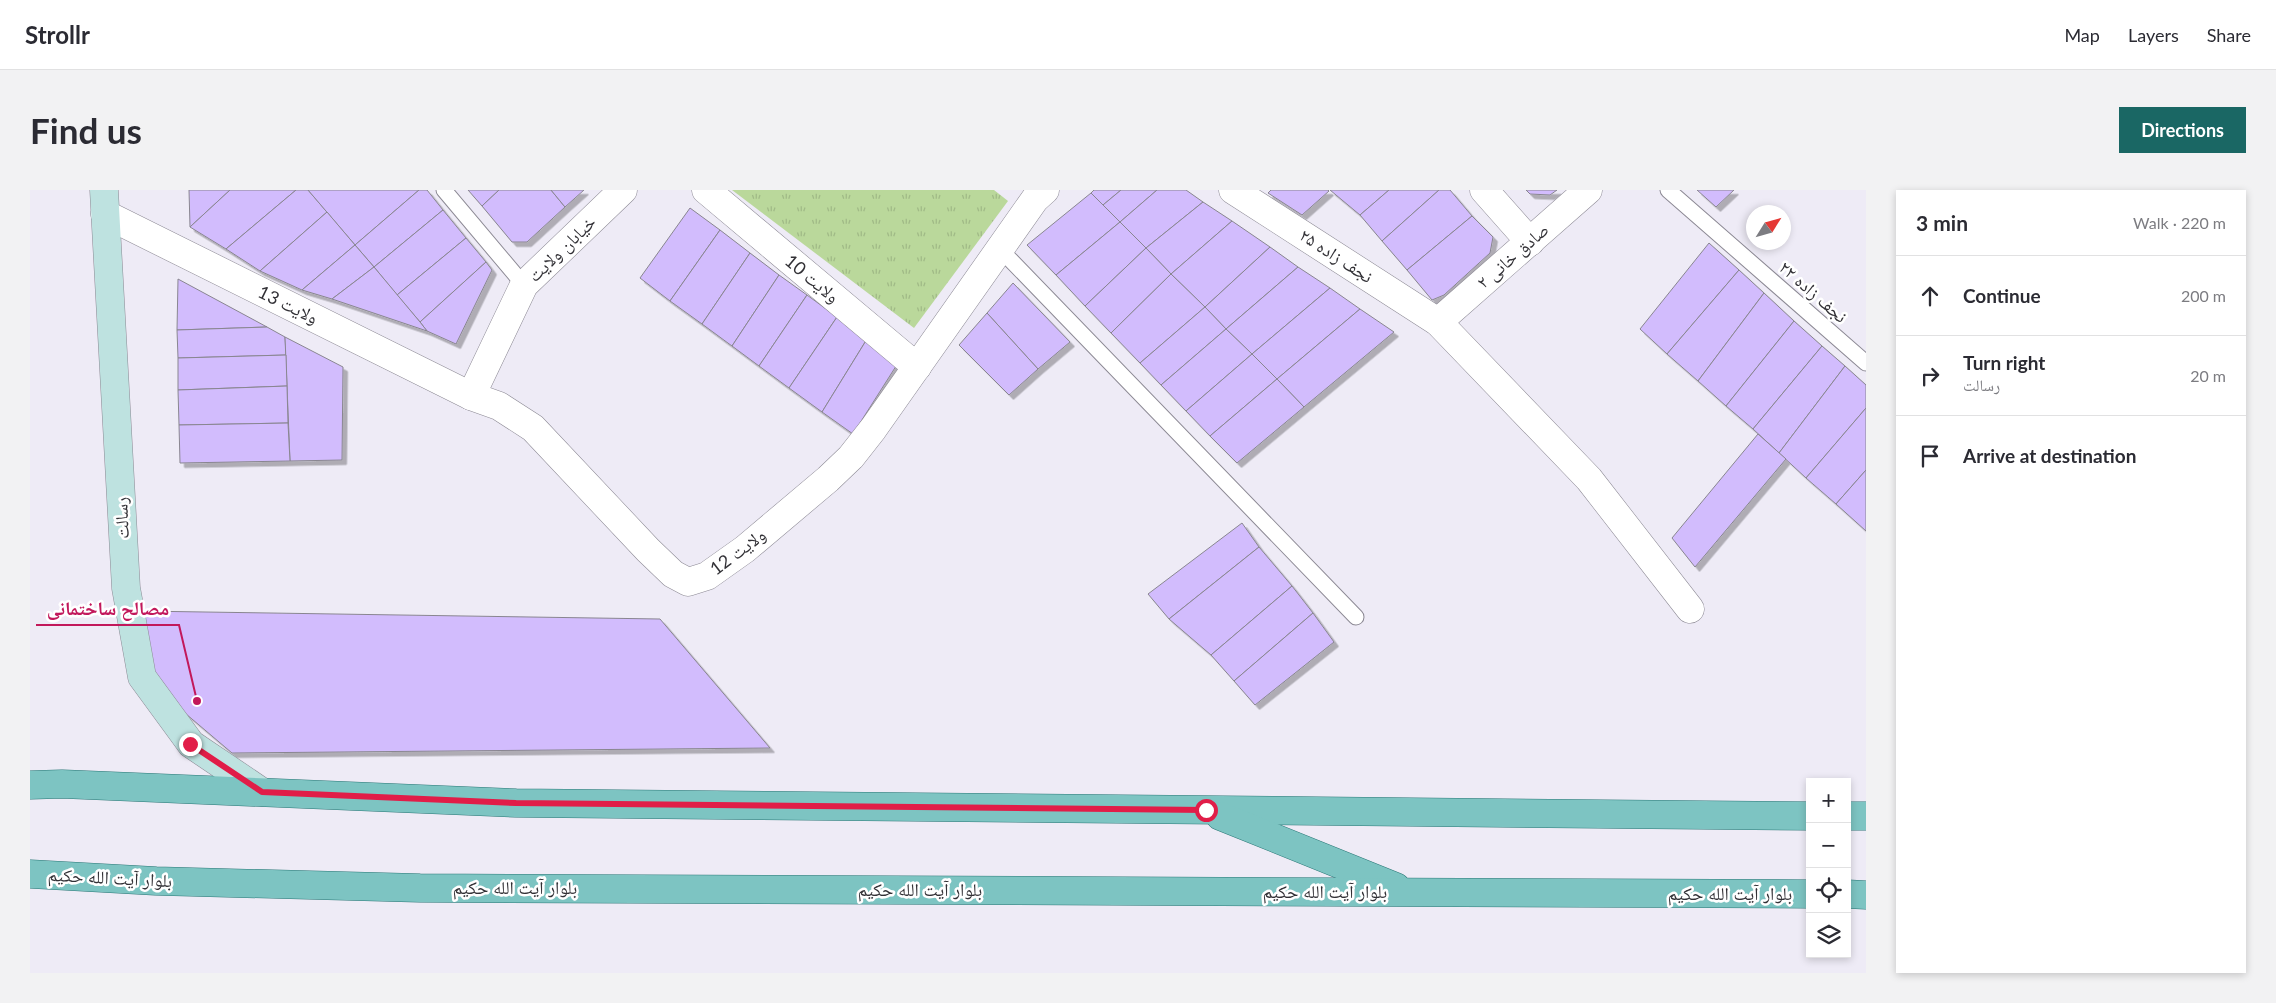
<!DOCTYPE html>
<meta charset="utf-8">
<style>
body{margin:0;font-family:Lato,"Noto Naskh Arabic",sans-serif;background:#f2f2f3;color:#2b2b33}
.controls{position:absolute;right:15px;bottom:15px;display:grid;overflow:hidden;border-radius:0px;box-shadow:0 2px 8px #0003}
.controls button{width:45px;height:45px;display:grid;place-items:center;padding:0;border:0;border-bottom:1px solid #e1e1e2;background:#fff;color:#2b2b33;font:25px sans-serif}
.compass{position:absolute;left:1716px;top:15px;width:45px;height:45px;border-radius:50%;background:#fff;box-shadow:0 2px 8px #0003;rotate:53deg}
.stop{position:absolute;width:15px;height:15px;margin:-11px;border:4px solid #e11d48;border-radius:50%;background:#fff}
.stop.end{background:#e11d48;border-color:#fff;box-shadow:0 1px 5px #0008}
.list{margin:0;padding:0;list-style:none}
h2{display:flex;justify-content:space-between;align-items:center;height:65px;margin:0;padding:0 20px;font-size:21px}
h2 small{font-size:16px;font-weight:400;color:#7c7c81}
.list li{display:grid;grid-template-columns:32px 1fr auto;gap:15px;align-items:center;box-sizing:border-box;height:80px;padding:0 20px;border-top:1px solid #e1e1e2}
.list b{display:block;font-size:19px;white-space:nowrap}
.list p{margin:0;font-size:16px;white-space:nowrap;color:#7c7c81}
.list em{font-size:16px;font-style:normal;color:#7c7c81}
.icon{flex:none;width:28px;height:28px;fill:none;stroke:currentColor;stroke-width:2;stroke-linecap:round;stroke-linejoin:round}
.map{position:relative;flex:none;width:1836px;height:783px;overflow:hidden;border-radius:0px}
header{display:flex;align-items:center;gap:30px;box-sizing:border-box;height:70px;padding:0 25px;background:#fff;border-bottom:1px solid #e1e1e2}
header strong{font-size:24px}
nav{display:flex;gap:28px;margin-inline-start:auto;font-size:18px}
.intro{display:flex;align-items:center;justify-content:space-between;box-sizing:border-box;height:120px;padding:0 30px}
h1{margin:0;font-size:35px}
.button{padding:12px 22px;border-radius:0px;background:#1a6764;color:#fff;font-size:18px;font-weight:700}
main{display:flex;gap:30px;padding:0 30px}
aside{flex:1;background:#fff;border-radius:0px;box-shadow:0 2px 8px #0003}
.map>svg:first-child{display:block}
</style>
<header>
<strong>Strollr</strong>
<nav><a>Map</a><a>Layers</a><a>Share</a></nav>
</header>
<div class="intro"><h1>Find us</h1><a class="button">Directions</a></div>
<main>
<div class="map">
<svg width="1836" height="783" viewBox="0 0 1836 783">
<defs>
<pattern id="grass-tufts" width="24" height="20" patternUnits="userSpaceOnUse" patternTransform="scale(1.25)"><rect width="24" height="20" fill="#bad89b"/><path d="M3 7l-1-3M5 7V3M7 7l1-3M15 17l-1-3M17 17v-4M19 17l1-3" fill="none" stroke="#a0ba86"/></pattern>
<filter id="shadow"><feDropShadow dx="4.5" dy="4.5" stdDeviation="0" flood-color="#0004"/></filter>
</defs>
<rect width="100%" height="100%" fill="#eeebf6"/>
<path fill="url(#grass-tufts)" d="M702 0H964L978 11 884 138Z"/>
<g fill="#d2bcfd" stroke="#898690" filter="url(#shadow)">
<path d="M159 0H200L160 37Z"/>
<path d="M200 0H266L196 59 160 37Z"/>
<path d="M266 0H278L297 22 230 81 196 59Z"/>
<path d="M278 0H389L325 55Z"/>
<path d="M389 0H397L413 20 344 77 325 55Z"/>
<path d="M438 0H469L452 16Z"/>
<path d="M469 0H521L535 17 497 52H482L452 16Z"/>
<path d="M521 0H554L535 17Z"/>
<path d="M1064 0H1091L1073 15 1061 3Z"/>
<path d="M1091 0H1127L1090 32 1073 15Z"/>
<path d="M1127 0H1156L1173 12 1116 58 1090 32Z"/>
<path d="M1241 0H1298L1299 1 1272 25 1238 3Z"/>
<path d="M1300 0H1359L1330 25Z"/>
<path d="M1359 0H1409L1352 51 1330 25Z"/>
<path d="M1409 0H1420L1442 26 1377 80 1352 51Z"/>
<path d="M1496 0H1527L1520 5 1500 4Z"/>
<path d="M1667 0H1704L1686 17Z"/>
<path d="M1061 3 1090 32 1026 85 997 55Z"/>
<path d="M1173 12 1202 31 1141 84 1116 58Z"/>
<path d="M660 18 690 40 640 111 610 88Z"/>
<path d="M413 20 436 48 367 105 344 77Z"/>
<path d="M297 22 325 55 272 100 230 81Z"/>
<path d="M1442 26 1463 47 1460 63 1414 105 1402 110 1377 80Z"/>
<path d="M1202 31 1240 57 1175 117 1141 84Z"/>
<path d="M1090 32 1116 58 1055 116 1026 85Z"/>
<path d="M690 40 720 63 672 134 640 111Z"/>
<path d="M436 48 456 72 390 132 367 105Z"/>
<path d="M1679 53 1709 80 1637 164 1610 139Z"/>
<path d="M325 55 344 77 302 109 272 100Z"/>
<path d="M1240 57 1268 77 1196 139 1175 117Z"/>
<path d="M1116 58 1141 84 1081 143 1055 116Z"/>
<path d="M720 63 749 85 702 156 672 134Z"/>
<path d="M456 72 462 80 426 154 397 141 390 132Z"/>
<path d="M344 77 390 132 397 141 302 109Z"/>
<path d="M1268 77 1300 98 1222 164 1196 139Z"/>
<path d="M1709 80 1734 103 1668 191 1637 164Z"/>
<path d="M1141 84 1175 117 1110 173 1081 143Z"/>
<path d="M749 85 777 105 729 176 702 156Z"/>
<path d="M148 89 237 137 147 140Z"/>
<path d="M983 93 1040 152 1008 179 957 123Z"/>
<path d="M1300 98 1330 119 1247 189 1222 164Z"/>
<path d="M1734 103 1764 131 1696 216 1668 191Z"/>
<path d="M777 105 807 127 759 198 729 176Z"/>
<path d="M1175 117 1196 139 1131 195 1110 173Z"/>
<path d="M1330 119 1364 142 1274 217 1247 189Z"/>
<path d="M957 123 1008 179 979 205 929 155Z"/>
<path d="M807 127 837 149 792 222 759 198Z"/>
<path d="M1764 131 1792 156 1723 239 1696 216Z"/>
<path d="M237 137 255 147 256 165 148 168 147 140Z"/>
<path d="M1196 139 1222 164 1156 221 1131 195Z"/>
<path d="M255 147 313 177 312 270 260 271Z"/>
<path d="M837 149 868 173 823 244 792 222Z"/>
<path d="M1792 156 1815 176 1749 263 1723 239Z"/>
<path d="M1222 164 1247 189 1180 246 1156 221Z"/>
<path d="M256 165 257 196 148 200V168Z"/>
<path d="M1815 176 1836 195V218L1776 288 1749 263Z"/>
<path d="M1247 189 1274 217 1207 273 1180 246Z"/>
<path d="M257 196 258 233 149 235 148 200Z"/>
<path d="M1836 218V280L1806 314 1776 288Z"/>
<path d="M258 233 260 271 150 273 149 235Z"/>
<path d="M1728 244 1756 269 1665 377 1642 348Z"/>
<path d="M1836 280V341L1806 314Z"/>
<path d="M1212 333 1229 357 1139 429 1118 404Z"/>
<path d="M1229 357 1262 396 1181 465 1139 429Z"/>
<path d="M1262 396 1283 423 1204 491 1181 465Z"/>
<path d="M110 421 630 429 740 558 202 563 116 490Z"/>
<path d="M1283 423 1304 452 1225 515 1204 491Z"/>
</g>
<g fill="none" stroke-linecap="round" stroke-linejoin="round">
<g stroke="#8c8994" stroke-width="17">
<g id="service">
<path d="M414 0 494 95"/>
<path d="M1638 0 1836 173"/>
<path d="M970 59 1326 427"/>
</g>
</g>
<g stroke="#8c8994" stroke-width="29">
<g id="minor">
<path d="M676 0 887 177"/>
<path d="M1203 0 1408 132 1559 289 1660 419"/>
<path d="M1454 0 1500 52"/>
<path d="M75 24 441 206 469 216 503 238 618 360 643 384 658 392 677 386 715 359 798 289 821 267 843 239 1005 9 1015 0"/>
<path d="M1408 132 1558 0"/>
<path d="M441 206 494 95 593 0"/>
</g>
</g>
<g stroke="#8c8994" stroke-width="29">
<path id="secondary" d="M74 0 96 398 112 487 161 554 232 602"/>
</g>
<g stroke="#2a7776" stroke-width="29">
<g id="primary">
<path d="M0 595 32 594 486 613 1780 626"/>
<path d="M1190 626 1366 697"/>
<path d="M1817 626H1836"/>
<path d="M0 684 126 691 390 698 1780 704"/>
<path d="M1817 704 1836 705"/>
</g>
</g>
<use href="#service" stroke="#fff" stroke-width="15"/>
<use href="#minor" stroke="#fff" stroke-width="28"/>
<use href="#secondary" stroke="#bee2e0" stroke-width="28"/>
<use href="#primary" stroke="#7dc4c2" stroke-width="28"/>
</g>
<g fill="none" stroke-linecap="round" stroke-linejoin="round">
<path stroke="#e11d48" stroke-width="6" d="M160 554 232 602 486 613 1176 620"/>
</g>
<g text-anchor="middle" stroke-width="5" stroke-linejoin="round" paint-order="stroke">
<g font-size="18" fill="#323136" stroke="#fff">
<text transform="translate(532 59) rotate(-44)" y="6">خیابان ولایت</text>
<text transform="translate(1306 66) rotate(33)" y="6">نجف زاده ۲۵</text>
<text transform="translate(1483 66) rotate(-41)" y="6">صادق خانی ۲</text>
<text transform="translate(782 89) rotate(40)" y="6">ولایت 10</text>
<text transform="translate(1783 102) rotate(41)" y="6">نجف زاده ۲۲</text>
<text transform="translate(258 115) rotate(26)" y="6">ولایت 13</text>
<text transform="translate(92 328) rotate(-93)" y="6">رسالت</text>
<text transform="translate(708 362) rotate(-37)" y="6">ولایت 12</text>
<text transform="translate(80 688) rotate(3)" y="6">بلوار آیت الله حکیم</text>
<text x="485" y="704">بلوار آیت الله حکیم</text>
<text x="890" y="706">بلوار آیت الله حکیم</text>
<text x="1295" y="708">بلوار آیت الله حکیم</text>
<text x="1700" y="710">بلوار آیت الله حکیم</text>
</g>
</g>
<path fill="none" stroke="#c2185b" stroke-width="2" d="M167 511L149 435H6"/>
<circle fill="#c2185b" stroke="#fff" stroke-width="2" cx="167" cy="511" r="5"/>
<g font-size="19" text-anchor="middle" font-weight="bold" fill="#c2185b" stroke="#fff" stroke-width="5" stroke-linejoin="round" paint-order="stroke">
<text x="78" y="425">مصالح ساختمانی</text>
</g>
</svg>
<div class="controls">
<button>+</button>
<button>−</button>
<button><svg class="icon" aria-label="locate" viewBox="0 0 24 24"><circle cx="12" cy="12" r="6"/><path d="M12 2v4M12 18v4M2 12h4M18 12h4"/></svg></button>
<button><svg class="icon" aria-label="layers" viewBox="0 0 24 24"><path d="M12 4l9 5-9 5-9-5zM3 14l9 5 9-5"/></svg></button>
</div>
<svg class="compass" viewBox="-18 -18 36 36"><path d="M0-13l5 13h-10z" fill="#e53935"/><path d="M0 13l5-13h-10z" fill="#7c7c81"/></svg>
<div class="stop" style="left:1176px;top:620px"></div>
<div class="stop end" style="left:160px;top:554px"></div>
</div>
<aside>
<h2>3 min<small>Walk · 220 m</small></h2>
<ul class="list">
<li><svg class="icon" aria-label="ahead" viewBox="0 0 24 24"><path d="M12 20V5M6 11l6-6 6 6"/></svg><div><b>Continue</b></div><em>200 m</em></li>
<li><svg class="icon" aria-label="right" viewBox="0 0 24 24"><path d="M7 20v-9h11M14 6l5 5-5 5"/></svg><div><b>Turn right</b><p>رسالت</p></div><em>20 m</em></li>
<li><svg class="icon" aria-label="arrive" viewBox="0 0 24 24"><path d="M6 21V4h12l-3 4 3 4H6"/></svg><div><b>Arrive at destination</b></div></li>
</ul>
</aside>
</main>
